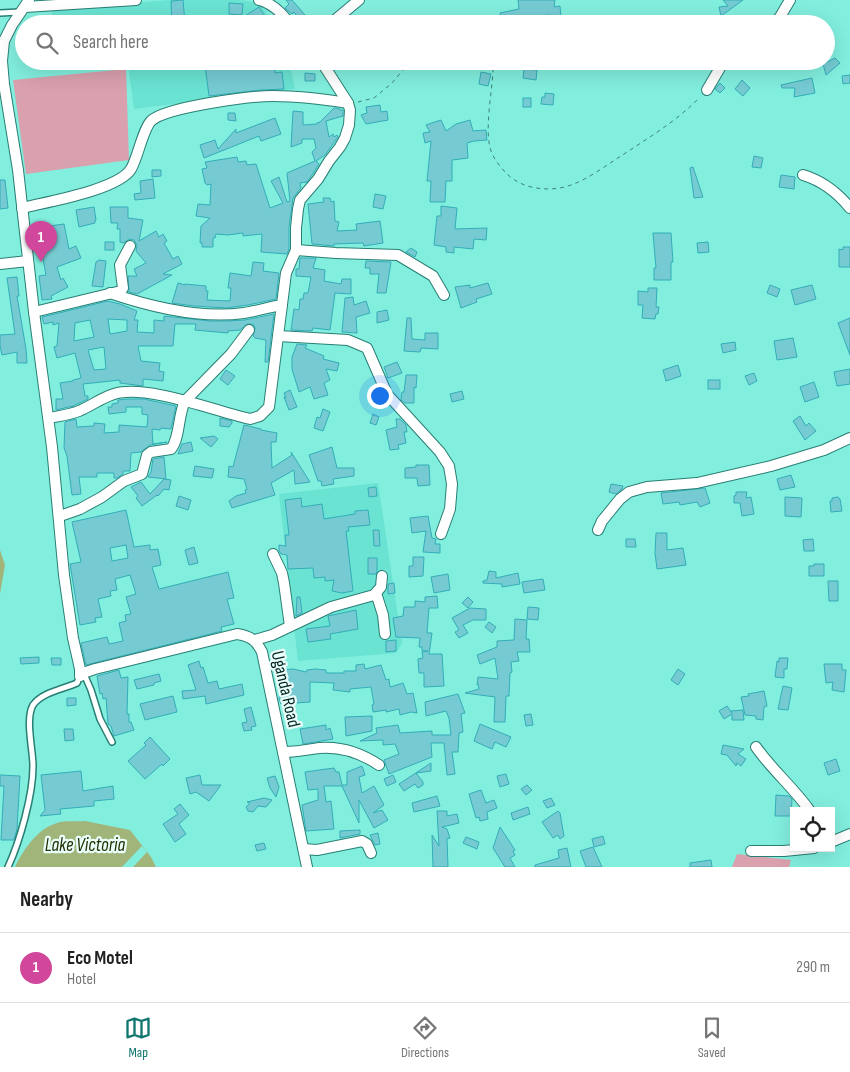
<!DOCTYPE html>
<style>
body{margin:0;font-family:"Sofia Sans Condensed",sans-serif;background:#f6f6f6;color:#222}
.controls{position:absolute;right:15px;bottom:15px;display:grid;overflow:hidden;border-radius:0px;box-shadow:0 5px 20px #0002}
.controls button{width:45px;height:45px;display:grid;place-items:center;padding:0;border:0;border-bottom:1px solid #e0e0e0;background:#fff;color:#222;font:25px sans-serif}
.you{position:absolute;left:379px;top:395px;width:18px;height:18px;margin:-12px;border:4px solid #fff;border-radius:50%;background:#1a73e8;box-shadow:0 0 0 8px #1a73e833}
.badge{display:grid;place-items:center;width:32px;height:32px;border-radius:50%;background:#0f766e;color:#fff;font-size:16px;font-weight:700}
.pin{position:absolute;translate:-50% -41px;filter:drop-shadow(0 1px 2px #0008)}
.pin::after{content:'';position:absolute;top:26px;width:18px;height:15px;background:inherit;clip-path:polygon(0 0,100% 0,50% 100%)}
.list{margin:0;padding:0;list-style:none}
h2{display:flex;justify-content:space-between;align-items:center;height:65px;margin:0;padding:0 20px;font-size:21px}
h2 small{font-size:16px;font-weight:400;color:#767676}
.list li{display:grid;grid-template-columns:32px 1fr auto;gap:15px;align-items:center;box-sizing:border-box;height:70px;padding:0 20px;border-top:1px solid #e0e0e0}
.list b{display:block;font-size:19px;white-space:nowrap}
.list p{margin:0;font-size:16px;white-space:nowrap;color:#767676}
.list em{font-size:16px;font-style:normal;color:#767676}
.icon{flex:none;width:28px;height:28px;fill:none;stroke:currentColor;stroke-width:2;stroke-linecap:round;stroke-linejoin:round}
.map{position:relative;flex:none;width:850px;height:867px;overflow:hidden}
.search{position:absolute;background:#fff;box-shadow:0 5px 20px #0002;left:15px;right:15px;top:15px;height:55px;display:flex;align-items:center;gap:12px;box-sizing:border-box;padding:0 18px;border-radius:28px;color:#767676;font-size:19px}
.sheet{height:135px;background:#fff}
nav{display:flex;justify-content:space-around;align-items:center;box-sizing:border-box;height:70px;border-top:1px solid #e0e0e0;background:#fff;font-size:14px;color:#767676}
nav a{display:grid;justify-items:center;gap:2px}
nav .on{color:#0f766e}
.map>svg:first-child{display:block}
</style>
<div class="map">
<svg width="850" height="867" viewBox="0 0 850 867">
<rect width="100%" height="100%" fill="#82eede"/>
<g fill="#6ae3d2">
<path d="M170 0H240L260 3 273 24H54L51 10Z"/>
<path d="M63 61H289L295 89 134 109 128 65 66 70Z"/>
<path d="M378 483 402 643 396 653 298 661 279 494Z"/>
</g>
<g fill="#d9a0ad">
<path d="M126 69 129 160 26 174 13 80Z"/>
<path d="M737 854 791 860 789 867H732Z"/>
</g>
<g fill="#a1b57a">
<path d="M0 550 5 565 0 594Z"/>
<path d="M85 821 130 830 151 857 156 867H15C23 850 38 828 57 823 66 820 76 822 85 821Z"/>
</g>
<path fill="#82eede" d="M142 846 147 852 133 867H122Z"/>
<g fill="#76cbd3" stroke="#33adb7" fill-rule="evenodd">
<path d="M183 0 185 24H172L171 1Z"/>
<path d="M286 0H292L305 15 299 19 294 12 292 14 285 8 289 4Z"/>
<path d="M518 0H555L554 7 560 6 561 17 551 18V15L535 16 537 20 530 24H523L520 19 503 23 500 13 519 9Z"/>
<path d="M723 0H743L721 16 719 7 728 6Z"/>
<path d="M229 3 243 4 242 15 229 14Z"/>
<path d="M259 7 270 24H250L245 16Z"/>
<path d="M835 58 840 63 826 75 823 64Z"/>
<path d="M218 61H228V63L274 61 275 73 282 72 284 89 261 90 209 96 205 65 218 64Z"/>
<path d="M524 69 537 70 536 80 523 78Z"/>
<path d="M481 72 491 74 488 86 479 84Z"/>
<path d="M305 73 315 74V81H305Z"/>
<path d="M850 75V83L843 84 842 76Z"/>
<path d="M812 78 815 93 794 97 795 88H782L781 85Z"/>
<path d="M742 80 750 88 743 96 735 89Z"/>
<path d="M720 83 725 88 720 93 715 89Z"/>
<path d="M545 93 554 94 553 105 541 104 542 97H545Z"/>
<rect x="523" y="98" width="8" height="9"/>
<path d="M380 105 381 112 387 111 388 120 366 124 361 115 367 113 366 107Z"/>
<path d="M334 108 340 109V110H343V116L326 121 329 137 333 134 334 137 337 135 338 137 325 155 316 161 319 164 312 175 307 182 300 183 301 188 293 198 289 227V249L287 254 261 252 262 234 243 236V233L228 235 216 234 215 238H213V247H202V243H200L201 226 210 218 196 216 198 204 210 205 211 184 207 185 205 183 202 169 207 168 205 162 237 157 238 162 246 161 247 165 256 164 270 208 283 203 271 181 279 177 287 202 290 201 287 173 315 161 312 152 316 148 314 139H302V143L291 147 293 111 303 112V125L317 124V123L320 122Z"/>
<path d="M228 113H235L236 121 228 120Z"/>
<path d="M275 118 281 134 261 141 259 136 204 158 200 145 215 140 218 149 236 129V133Z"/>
<path d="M441 120 446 131 456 124 470 120 473 131 486 130 487 140 474 141 467 143 468 158 452 160V181H446L445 202H430L431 181H427L431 141 425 143 423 133 430 132 426 125Z"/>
<path d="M754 156 763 158 761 168 752 167Z"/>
<path d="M693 167 703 197 694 198 690 168Z"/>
<path d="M152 170H161V176L152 177Z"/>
<path d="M781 175 795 177 794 189 779 187Z"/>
<path d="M153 179 155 198 135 200 134 194 141 193 140 181Z"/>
<path d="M0 180H5L8 208 0 209Z"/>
<path d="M375 194 386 196 383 209 373 207Z"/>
<path d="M323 198H330L331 202 334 201 335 221 339 222 337 231 357 230 356 224 380 221 383 243 364 246 363 243 334 244V246L312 244 308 204 324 202Z"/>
<path d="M441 206 457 208 455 229 487 228 486 240 474 239 473 249 454 247V253L446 252V247L434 245 437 216H441Z"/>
<path d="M94 207 96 220H95V223L79 227 76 210Z"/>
<path d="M110 207H128V218L143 220 139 241 156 231 159 237 163 234 167 241 164 243 173 259 178 256 182 264 163 274 172 275 137 294 129 292 128 276H137L134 269 146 263 136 251 137 245 134 240 129 239 124 243 120 242V229H117L118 223H111Z"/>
<path d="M64 224 69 249 76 246 81 258 57 267 61 280 63 278 68 287 51 296 52 299 42 300 39 276 46 275 42 254H44L42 227Z"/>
<path d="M653 233H671L673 262H671V280H654V268H656Z"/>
<rect x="105" y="242" width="9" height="8"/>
<path d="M708 242 709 252 698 253 697 243Z"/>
<path d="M843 247H850V267H839V249L843 250Z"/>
<path d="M411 248 417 252 415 257 406 252Z"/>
<path d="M300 258H316L313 268 325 270 324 281 341 284 342 279H351V294L335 293 330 330 313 328 312 331 291 330 294 309 299 310 300 299H303L304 293H308L311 277 296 276V269H299Z"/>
<path d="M99 260 106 261 103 287 92 286 96 262Z"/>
<path d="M366 261 391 262 386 293H377L379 274H370V268H365Z"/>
<path d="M253 262 264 263 263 271 279 273 276 299 248 305 227 308 194 306 172 303 178 283 185 285V284L206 286V291H208L207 300 230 301 231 288H228L230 273 251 276Z"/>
<path d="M17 277 19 296H17L26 349 27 363H17V352L2 355 0 346V335L15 334 7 278Z"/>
<path d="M488 283 492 294 476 299 477 302 461 308 455 287 470 285V288Z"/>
<path d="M770 285 780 289 777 297 767 293Z"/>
<path d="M812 285 816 299 795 305 791 290Z"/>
<path d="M648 288H657L656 307H659L658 314H656L655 319 642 318 643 305H638V291L648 292Z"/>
<path d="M353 297 354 305 366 301 370 313 356 317 357 333 342 332 345 298Z"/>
<path d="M108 301 120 304 137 311 134 320H138L137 332 154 333V320L164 321V316L210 321H227L245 320 274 314 268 362H265L266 340 255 338 253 336 255 328 253 324H247L240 330 228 331V333L195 330 196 324H175L173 346H138L141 361 160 363 159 371 164 372 163 381 143 379V386L120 383V380L83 384 85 396H88V399L73 406 56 410V399H63L60 383 73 381V380L81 378 75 353 57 358 54 347 57 346 59 323 53 325V322L44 324 42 317ZM108 319 127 320V331L110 334ZM90 320 94 337 74 341 75 323ZM104 347 106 369 94 370 88 350Z"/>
<path d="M387 310 389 320 377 323V312Z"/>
<path d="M407 318H411L412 339 425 340V333H438V349L421 348 420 352 404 351Z"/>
<path d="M850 318V355L838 323Z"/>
<path d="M793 338 797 357 777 360 774 341Z"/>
<path d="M735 342 736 350 723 353 721 344Z"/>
<path d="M297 344 307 345 305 348 324 356 323 359 339 363 337 371 326 369 330 380 324 383 328 395 314 399 310 387 299 392 292 369V357Z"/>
<path d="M397 362 402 373 388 378 384 367Z"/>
<path d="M678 365 681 376 666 381 663 370Z"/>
<path d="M850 369V384L837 386 834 372Z"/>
<path d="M226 370 235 376 228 385 220 379Z"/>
<path d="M754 373 757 381 749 385 745 376Z"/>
<path d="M406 375H417L416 388 414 387V403H405L401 400 402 392H404Z"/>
<rect x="708" y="380" width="12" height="9"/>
<path d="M814 382 819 397 805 402 800 387Z"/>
<path d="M290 390 297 407 289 410 284 397 286 398 284 393Z"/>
<path d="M462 391 464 399 452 402 450 394Z"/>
<path d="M128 399H144L176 406 171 429 161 428 160 430 152 429 153 444 167 442 150 445 141 452 131 453 130 471H123V474L117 478H114V473H97V477H79L81 494 72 495 67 456 64 448 65 422 76 419 77 427 94 426V423L105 424 104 433 119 432V425L147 427 148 415 142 414V407H126V412L109 414 108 407H112V404L118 403V400Z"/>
<path d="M323 409 330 412 323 431 314 428 317 417 320 418Z"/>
<path d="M373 414 379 417 376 425 370 423Z"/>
<path d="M800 416 806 426 809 423 816 431 805 440 793 421Z"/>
<path d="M220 418 232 421V423L229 427 220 426Z"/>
<path d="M396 419H400L406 425 407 432H404L406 443 398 445 399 449 390 450 386 430 397 427Z"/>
<path d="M244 425 261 429V430L277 433 276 442H271L272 468 292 455 291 452 310 482 295 484 294 470 271 483 275 495 232 508 229 501 236 496 246 493 245 490 247 489 244 479 228 477 229 466 233 467Z"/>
<path d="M214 436 218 439 211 447 200 438Z"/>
<path d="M191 442 193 451 178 454 182 444Z"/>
<path d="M332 447 337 468H354V476L333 479 334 484 322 486 321 481H318L309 455Z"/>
<path d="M164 457 166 479 148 477 151 472 153 459Z"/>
<path d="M416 465H429L430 485 418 486 417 478H405V468L416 467Z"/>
<path d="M195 466 214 469 212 478 193 476Z"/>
<path d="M791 475 795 487 780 490 777 479Z"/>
<path d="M164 479 171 480 169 490 164 489 158 496 157 495 142 506 136 498 138 496 131 487 141 482 150 494Z"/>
<path d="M611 484 623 486 622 489 616 494 609 492Z"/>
<path d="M376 487 377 496 369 497 368 488Z"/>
<path d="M705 488 710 503 700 507 697 502 680 505 679 502 663 504 661 493Z"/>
<path d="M736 492H747L746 498 751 497 754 514 742 516 740 503H734V496L736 495Z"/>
<path d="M179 496 191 500 188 510 176 506Z"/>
<path d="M785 497 802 498 801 517 785 516Z"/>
<path d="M838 497 840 499 842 511 831 512 830 501H832V498Z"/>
<path d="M301 498 302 507 322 504 324 519 355 514V511L368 510 370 525 348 527 349 531H346L353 591 342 593 332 591 334 580 325 581V577L314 578 313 568 288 569 287 555 281 554 279 551V545L286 546 285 535H289L285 500Z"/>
<path d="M126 510 134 547 150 545V550L158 549 161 565 152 567 159 589 228 572 234 598 227 599 234 624 221 627 222 631 86 665 81 643 107 637 109 644 123 641 119 623 126 621 125 615 131 614 126 597 136 594 130 575 115 579 117 590 110 591 111 596 98 599 102 617 95 618 96 622 80 625 70 564 81 562 72 522ZM126 545 128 558 112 561 110 548Z"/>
<path d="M428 516 432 538 436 539 435 544H440V553L423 552 426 531 412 533 410 518Z"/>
<path d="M373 530H379L380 546H374Z"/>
<path d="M656 533H667V550L683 548 686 565 657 569 655 553Z"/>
<path d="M626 539H635L636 547H626Z"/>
<path d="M813 539 814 551H804L803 540Z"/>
<path d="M194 547 198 563 189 565 185 550Z"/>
<path d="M413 557H424L423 576 409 577V566H413Z"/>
<path d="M368 558H377V571L376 574H368Z"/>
<path d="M814 564H824V576H809V566H814Z"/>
<path d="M489 571 496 572V578L518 573 520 584 502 587V584L483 583V581L487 580Z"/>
<path d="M448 574 450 590 434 593 431 577Z"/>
<path d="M543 579 545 590 524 593 522 582Z"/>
<path d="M828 581H838V601H829Z"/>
<path d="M394 583 395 593 388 594V584Z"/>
<path d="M437 596 438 608H429L427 633H432L429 654H442L444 686 424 687V673H419L418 659 423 658 422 652 428 651H422V647H419L420 638 396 637 393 618 403 616 404 607H415V601L425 602V597Z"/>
<path d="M297 597H300L302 613 296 616Z"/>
<path d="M468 597 473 602 468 608 462 603Z"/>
<path d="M528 607 539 608 538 620 527 619Z"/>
<path d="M470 608 486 609V620H473L463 625 468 633 459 638 455 632 459 630 452 618Z"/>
<path d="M356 610 358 629 330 634 331 639 308 642 306 629 330 626 328 616Z"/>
<path d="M515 619 527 620 526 639H529L530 652H517L519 661 511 662 512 672 510 673 509 696H506L505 722H494L495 697 465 693 479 689 478 684 477 685 478 677 498 679 495 658 480 664 477 655 497 647V641L514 640Z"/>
<path d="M489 622 496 627 492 633 485 627Z"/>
<path d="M396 640V651L386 652V641Z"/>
<path d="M39 657V663L21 664 20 658Z"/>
<path d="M51 658H61V665H52Z"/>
<path d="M779 658H788L787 669H784V678L775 677 777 661 779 662Z"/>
<path d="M199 661 201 668 203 667 208 683 217 681 219 689 242 684 244 695 206 704 205 696 183 699 182 691 196 690 188 665Z"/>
<path d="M364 664 365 669 381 665 386 680 389 679 390 687 403 683 407 694 413 693 417 713 411 712 400 715 399 709 386 712V710L373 712 372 705 374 704 371 687 350 689V692L333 690 334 683 310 682V702L281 704 279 699 281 682H279L280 670 293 669 306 672 307 670 315 669 326 670V673H344V671H356V665Z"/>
<path d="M824 664H842V670H846L844 692 832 690 833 682 826 683Z"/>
<path d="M678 669 685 674 678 685 671 680Z"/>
<path d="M119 670 121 678 128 677 127 714H129V722H131L134 730 114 736 111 726 108 724 106 698 103 699 102 693 100 694 97 676Z"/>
<path d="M159 674 161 681 154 683V685L137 689 134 680Z"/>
<path d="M783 686 792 688 788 710 778 709Z"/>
<path d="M764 691 767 706 764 707 763 720 756 719V716L745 715 741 697 749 696 748 694Z"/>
<path d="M458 694 465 713 461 714 463 732 459 733 458 752H452L455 774 447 775 444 743H431L432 757 389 774 384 760 399 754 395 744 383 745V740L360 741 377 733 376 728 398 725 400 733 432 731V735H451L449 718 446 711 426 716 425 702Z"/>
<path d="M173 696 177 712 145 720 140 704Z"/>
<path d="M67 698H76V705L67 706Z"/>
<path d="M727 706 732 713 731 711 743 710 744 720H732V714L724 719 719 711Z"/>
<path d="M251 707 256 726 251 727 252 730 244 731 242 723 247 722 244 709Z"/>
<path d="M531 714 533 725 526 726 524 715Z"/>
<path d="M372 716V731L346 736 345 717Z"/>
<path d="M480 724 511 737 506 747 495 742 492 749 474 741Z"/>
<path d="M326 725V730L330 728 333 739 303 744 300 729Z"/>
<path d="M64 729H73L74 740 65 741Z"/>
<path d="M150 737 170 759 163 766 162 764 145 779 128 761 146 745 144 743Z"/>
<path d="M723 745 744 749 738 754 746 759 741 766 737 763 736 766 727 755 721 754Z"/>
<path d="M836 759 840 771 828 775 824 763Z"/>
<path d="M431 763V771L416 773 423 782V785L418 788 415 784 404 791 399 784Z"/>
<path d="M362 766 365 775 359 777 362 793 374 786 384 805 373 813 382 810 388 820 374 828 359 800V823L342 786H324L326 802 331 801 334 829 306 831 302 805 318 800V789L308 790 305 772 334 768 336 772H339L342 785H347V772Z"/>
<path d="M81 771 83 791 113 786 114 799 94 801V806L60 809 61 814 40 816 45 810 41 775Z"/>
<path d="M506 774 509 784 500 787 497 776Z"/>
<path d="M0 775 20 776 17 829 14 840H1L4 786H0Z"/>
<path d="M200 775 202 785H221L209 801 196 792 190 794 186 778Z"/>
<path d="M393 775 396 782 387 786 384 779Z"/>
<path d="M275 776 279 787 276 797 270 788 267 778Z"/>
<path d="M527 785 532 790 526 795 521 789Z"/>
<path d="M481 790 486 803 494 800 497 808 487 812 488 819 480 821 479 817 476 818 469 794Z"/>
<path d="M776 795 789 796 792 799 791 816H775Z"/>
<path d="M437 796 440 806 414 812 412 803Z"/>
<path d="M264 798 272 800 266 807 258 806 253 812 248 811 246 807 250 803 247 802Z"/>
<path d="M551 798 555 805 547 808 543 801Z"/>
<path d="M180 804 189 815 179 824 186 834 175 842 163 824 178 814 174 809Z"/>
<path d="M528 807 530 814 513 820 511 813Z"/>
<path d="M437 811H447V816L457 814 459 823 442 827 447 829 450 838 447 839 448 867H433L432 835 439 846Z"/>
<path d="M558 811 560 813 564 836 560 839 558 835 553 838 542 822Z"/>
<path d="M500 827 515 850 513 851 515 855 510 858 515 867H505L493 848Z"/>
<path d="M360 830V834L340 838V831Z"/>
<path d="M378 833 380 844 375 845 370 835Z"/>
<path d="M603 836 605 844 594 847 592 839Z"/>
<path d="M466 837 479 842 477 849 463 843Z"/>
<path d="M264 843 266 849 257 851 255 845Z"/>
<path d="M593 847 602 867H586L580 851Z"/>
<path d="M567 848 571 867H535V865L559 858 558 850Z"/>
<path d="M711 860 712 867H690V863Z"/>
</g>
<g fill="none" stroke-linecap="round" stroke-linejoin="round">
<g stroke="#287f74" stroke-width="8">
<g id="lane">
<path d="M0 13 19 12"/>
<path d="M84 674 91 690 100 719 112 742"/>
<path d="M8 867C20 841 33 795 33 766 33 750 25 719 33 705 42 692 64 689 77 683L80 676"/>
</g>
</g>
<g stroke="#287f74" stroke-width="12">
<g id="street">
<path d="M29 0 12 25 4 41 2 61 4 84 18 170 34 312 52 447 64 575 73 638 80 669V676"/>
<path d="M259 0C272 3 282 13 290 24"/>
<path d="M25 7 136 0"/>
<path d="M330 24 359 0"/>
<path d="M773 24 780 17 790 0"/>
<path d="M707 90 724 61"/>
<path d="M803 175C823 181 837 192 850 208"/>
<path d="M22 208C46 202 118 190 131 169 138 157 143 129 151 121 165 107 251 96 273 96 298 96 323 99 348 103"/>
<path d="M296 250 336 253 398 255 433 276 444 295"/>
<path d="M0 264 28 261"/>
<path d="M110 293C151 307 200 319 244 313 257 311 269 307 282 305"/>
<path d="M34 312 121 291 123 288 120 265 130 246"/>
<path d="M278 336 348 340 367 348 387 394 440 452 449 466 452 484 450 509 441 534"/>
<path d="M49 418C59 416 69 415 79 411 91 406 101 398 114 394 147 384 215 411 250 419L260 416 269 407 286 273 296 250V228L298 209 300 200 318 179 329 161 340 147 345 138 349 125 350 110 348 103 321 61"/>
<path d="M60 516 80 509 102 497 124 481 142 474 147 455 151 452 171 449C180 438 178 415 185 401L231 354 249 330"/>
<path d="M598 530 602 521 620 499 629 492 647 487 697 483 771 466 824 450 850 438"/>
<path d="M273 554 282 573 284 583 290 626"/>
<path d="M376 593 383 615 385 634"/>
<path d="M255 640 272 635 331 607 374 595 381 587 382 576"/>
<path d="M80 676 86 672 95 669 237 634C250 636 256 640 262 652L307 867"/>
<path d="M756 747C772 770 794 788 810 811"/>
<path d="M283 752C296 752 307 750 319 748 341 746 361 753 379 765"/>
<path d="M831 842 850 834"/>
<path d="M304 849 317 850 362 841 367 844 371 853"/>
<path d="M751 851H784L814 848"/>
</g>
</g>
<g stroke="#3e8479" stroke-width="1" stroke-dasharray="4 4" stroke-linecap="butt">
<path d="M490 61 493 70C492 91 486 122 489 142 490 154 497 163 505 172 519 187 540 191 560 188 582 184 602 168 621 156 648 138 677 121 700 97"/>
<path d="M358 102 374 98 391 84 411 61"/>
</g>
<use href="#lane" stroke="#fff" stroke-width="5"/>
<use href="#street" stroke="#fff" stroke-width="10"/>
</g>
<g text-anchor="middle" stroke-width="4.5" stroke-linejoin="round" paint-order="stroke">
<g font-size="18" fill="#00241f" stroke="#eafefa">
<text transform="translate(286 689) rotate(77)" y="6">Uganda Road</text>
</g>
<g font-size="19" font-style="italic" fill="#253003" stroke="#eafefa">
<text x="85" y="851">Lake Victoria</text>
</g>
</g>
</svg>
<div class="controls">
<button><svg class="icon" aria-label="locate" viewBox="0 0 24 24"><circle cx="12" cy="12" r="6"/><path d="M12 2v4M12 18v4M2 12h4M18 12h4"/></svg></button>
</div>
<div class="you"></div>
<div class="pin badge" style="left:41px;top:262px;background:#d1479c">1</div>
<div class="search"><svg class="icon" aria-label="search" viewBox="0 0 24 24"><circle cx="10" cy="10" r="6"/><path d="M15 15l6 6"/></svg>Search here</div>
</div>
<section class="sheet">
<h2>Nearby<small></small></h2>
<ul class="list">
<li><span class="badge" style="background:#d1479c">1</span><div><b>Eco Motel</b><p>Hotel</p></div><em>290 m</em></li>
</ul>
</section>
<nav>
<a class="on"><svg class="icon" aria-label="map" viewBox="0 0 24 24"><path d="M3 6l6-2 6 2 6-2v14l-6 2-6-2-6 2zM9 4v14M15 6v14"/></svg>Map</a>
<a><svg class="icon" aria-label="directions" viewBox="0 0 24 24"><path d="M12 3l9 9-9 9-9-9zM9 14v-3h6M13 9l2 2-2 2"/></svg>Directions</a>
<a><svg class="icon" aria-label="saved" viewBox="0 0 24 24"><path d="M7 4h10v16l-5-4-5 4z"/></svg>Saved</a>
</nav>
